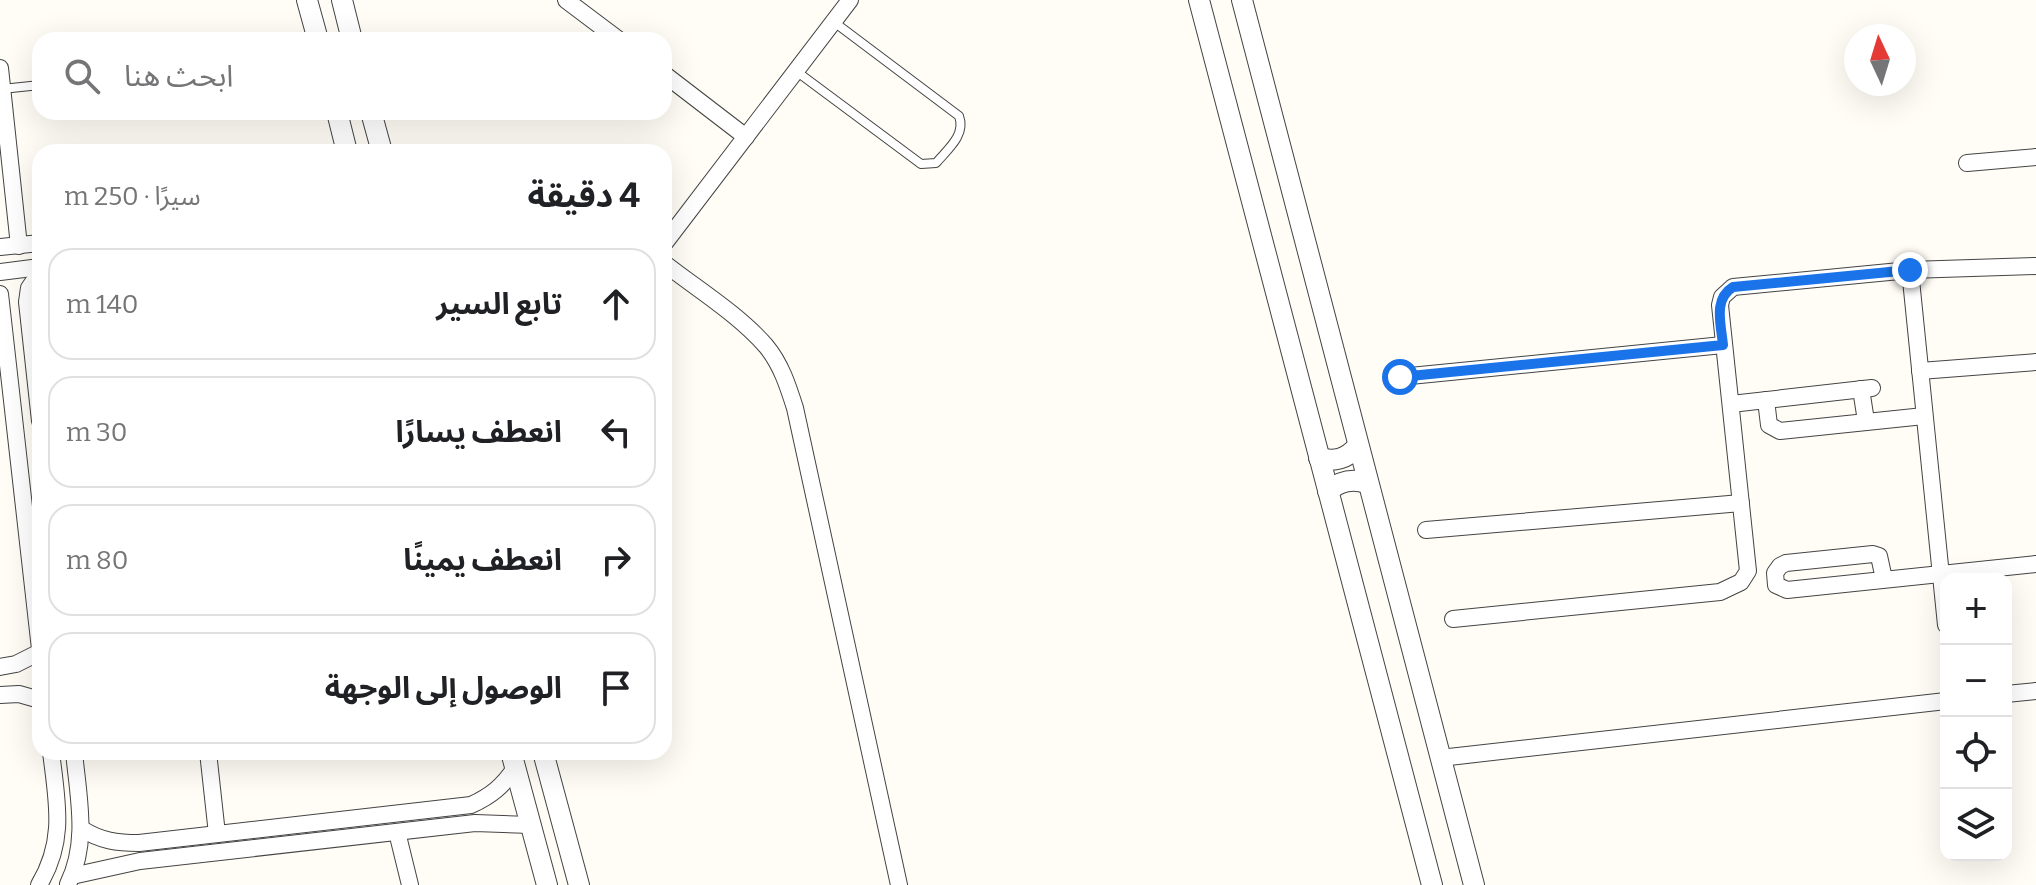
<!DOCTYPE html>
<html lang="ar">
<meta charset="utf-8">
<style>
body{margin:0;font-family:Bitter,"Noto Sans Arabic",serif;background:#f6f6f6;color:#202124;direction:rtl}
.controls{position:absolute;right:24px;bottom:24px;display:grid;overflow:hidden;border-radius:16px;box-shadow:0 8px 32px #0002}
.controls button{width:72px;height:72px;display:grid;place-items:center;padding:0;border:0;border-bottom:2px solid #e0e0e0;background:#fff;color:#202124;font:40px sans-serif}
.compass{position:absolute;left:1844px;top:24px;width:72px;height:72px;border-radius:50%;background:#fff;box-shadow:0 8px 32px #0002;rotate:356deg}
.stop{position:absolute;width:24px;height:24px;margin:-18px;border:6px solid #1a73e8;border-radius:50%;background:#fff}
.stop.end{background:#1a73e8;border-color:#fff;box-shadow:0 2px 8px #0008}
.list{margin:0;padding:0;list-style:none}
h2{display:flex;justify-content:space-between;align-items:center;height:104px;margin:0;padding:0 32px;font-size:34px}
h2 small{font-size:26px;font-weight:400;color:#757577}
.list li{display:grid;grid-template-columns:52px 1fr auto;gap:24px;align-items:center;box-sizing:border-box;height:112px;margin:0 16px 16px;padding:0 16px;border:2px solid #e0e0e0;border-radius:24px}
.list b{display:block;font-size:30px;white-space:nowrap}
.list em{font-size:26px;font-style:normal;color:#757577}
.icon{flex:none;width:44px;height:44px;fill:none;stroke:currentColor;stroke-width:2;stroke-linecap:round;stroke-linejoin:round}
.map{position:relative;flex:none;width:2036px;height:885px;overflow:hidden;direction:ltr}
.search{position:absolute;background:#fff;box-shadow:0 8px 32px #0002;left:32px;top:32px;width:640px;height:88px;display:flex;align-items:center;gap:20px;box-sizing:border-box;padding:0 28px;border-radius:24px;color:#757577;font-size:30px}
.panel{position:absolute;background:#fff;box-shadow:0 8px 32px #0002;left:32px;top:144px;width:640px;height:616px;border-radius:24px;direction:rtl}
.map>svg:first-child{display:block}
</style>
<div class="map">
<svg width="2036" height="885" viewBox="0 0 2036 885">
<rect width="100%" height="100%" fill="#fffdf5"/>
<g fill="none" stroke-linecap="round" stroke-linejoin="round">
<g stroke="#444" stroke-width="10">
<g id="service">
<path d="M796 71 921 164 936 163C948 149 966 135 959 116L834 22"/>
<path d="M2 89 40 85"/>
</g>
</g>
<g stroke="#444" stroke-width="18">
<g id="minor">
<path d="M566 0 619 40"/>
<path d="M0 68 19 246"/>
<path d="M664 74 746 137"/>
<path d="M1967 163 2036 157"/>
<path d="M664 244 850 0"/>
<path d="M0 247 40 243"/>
<path d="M664 263C697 289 738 314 766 346 781 364 788 386 795 408L899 885"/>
<path d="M1910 270 1946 625"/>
<path d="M0 272 40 267"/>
<path d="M40 272 29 288 27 302 40 421"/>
<path d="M0 294 40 649"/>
<path d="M1920 371 2036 362"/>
<path d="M1400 377 1723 345"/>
<path d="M1861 389 1866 421"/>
<path d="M1766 400 1769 425 1780 431 1924 416"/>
<path d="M1731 404 1872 388"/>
<path d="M1426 530 1741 503"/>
<path d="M1884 579 1879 556 1873 554 1786 563 1780 566 1775 573 1776 585 1787 590 2036 564"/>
<path d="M1453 619 1720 592 1741 582 1748 571 1720 305 1722 297 1733 287 1910 270 2036 266"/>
<path d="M0 667 16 664 40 652"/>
<path d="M2006 694 2036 691"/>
<path d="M0 695 19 694 40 700"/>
<path d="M208 752 217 834"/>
<path d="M1440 758 1946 701"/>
<path d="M82 829C101 841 117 843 139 843L471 805C491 796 503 786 515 768"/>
<path d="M397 832 410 885"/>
<path d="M72 876 140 861 475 823 531 825"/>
<path d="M68 884C89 842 78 796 74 752"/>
<path d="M39 885C66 840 57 802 51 752"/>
</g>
</g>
<g stroke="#444" stroke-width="22">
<g id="tertiary">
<path d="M307 0 318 40"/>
<path d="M342 0 352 40"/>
<path d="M1199 0 1432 885"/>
<path d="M1242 0 1474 885"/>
<path d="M337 112 347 152"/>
<path d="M371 112 382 152"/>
<path d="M1319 458C1335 462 1346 459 1357 447"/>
<path d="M1328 491C1340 481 1352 478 1367 483"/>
<path d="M511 752 547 885"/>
<path d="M543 752 579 885"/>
</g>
</g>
<use href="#service" stroke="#fff" stroke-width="8"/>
<use href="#minor" stroke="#fff" stroke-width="16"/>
<use href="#tertiary" stroke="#fff" stroke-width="20"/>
</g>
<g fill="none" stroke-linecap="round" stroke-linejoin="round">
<path stroke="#1a73e8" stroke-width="10" d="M1400 377 1723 345C1721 324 1713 299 1733 287L1910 270"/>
</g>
</svg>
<div class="controls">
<button>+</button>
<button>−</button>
<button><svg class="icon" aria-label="locate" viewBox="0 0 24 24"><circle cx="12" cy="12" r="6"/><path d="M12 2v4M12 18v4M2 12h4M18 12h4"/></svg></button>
<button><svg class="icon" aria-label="layers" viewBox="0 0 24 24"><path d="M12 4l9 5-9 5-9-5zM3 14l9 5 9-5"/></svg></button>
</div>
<svg class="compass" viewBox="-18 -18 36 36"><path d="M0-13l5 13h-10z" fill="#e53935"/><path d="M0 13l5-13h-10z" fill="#757577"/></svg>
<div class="stop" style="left:1400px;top:377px"></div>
<div class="stop end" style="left:1910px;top:270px"></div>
<div class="search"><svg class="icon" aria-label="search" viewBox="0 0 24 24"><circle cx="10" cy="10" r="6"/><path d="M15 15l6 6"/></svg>ابحث هنا</div>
<section class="panel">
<h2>4 دقيقة<small>سيرًا · 250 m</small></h2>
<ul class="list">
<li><svg class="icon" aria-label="ahead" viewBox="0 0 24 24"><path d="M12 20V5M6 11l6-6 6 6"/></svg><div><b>تابع السير</b></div><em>140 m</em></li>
<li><svg class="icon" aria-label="left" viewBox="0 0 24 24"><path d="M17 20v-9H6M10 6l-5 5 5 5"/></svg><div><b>انعطف يسارًا</b></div><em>30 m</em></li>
<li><svg class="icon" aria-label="right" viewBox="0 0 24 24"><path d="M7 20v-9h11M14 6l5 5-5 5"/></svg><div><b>انعطف يمينًا</b></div><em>80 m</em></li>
<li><svg class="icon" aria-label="arrive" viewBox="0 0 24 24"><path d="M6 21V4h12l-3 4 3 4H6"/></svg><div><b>الوصول إلى الوجهة</b></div></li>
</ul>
</section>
</div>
